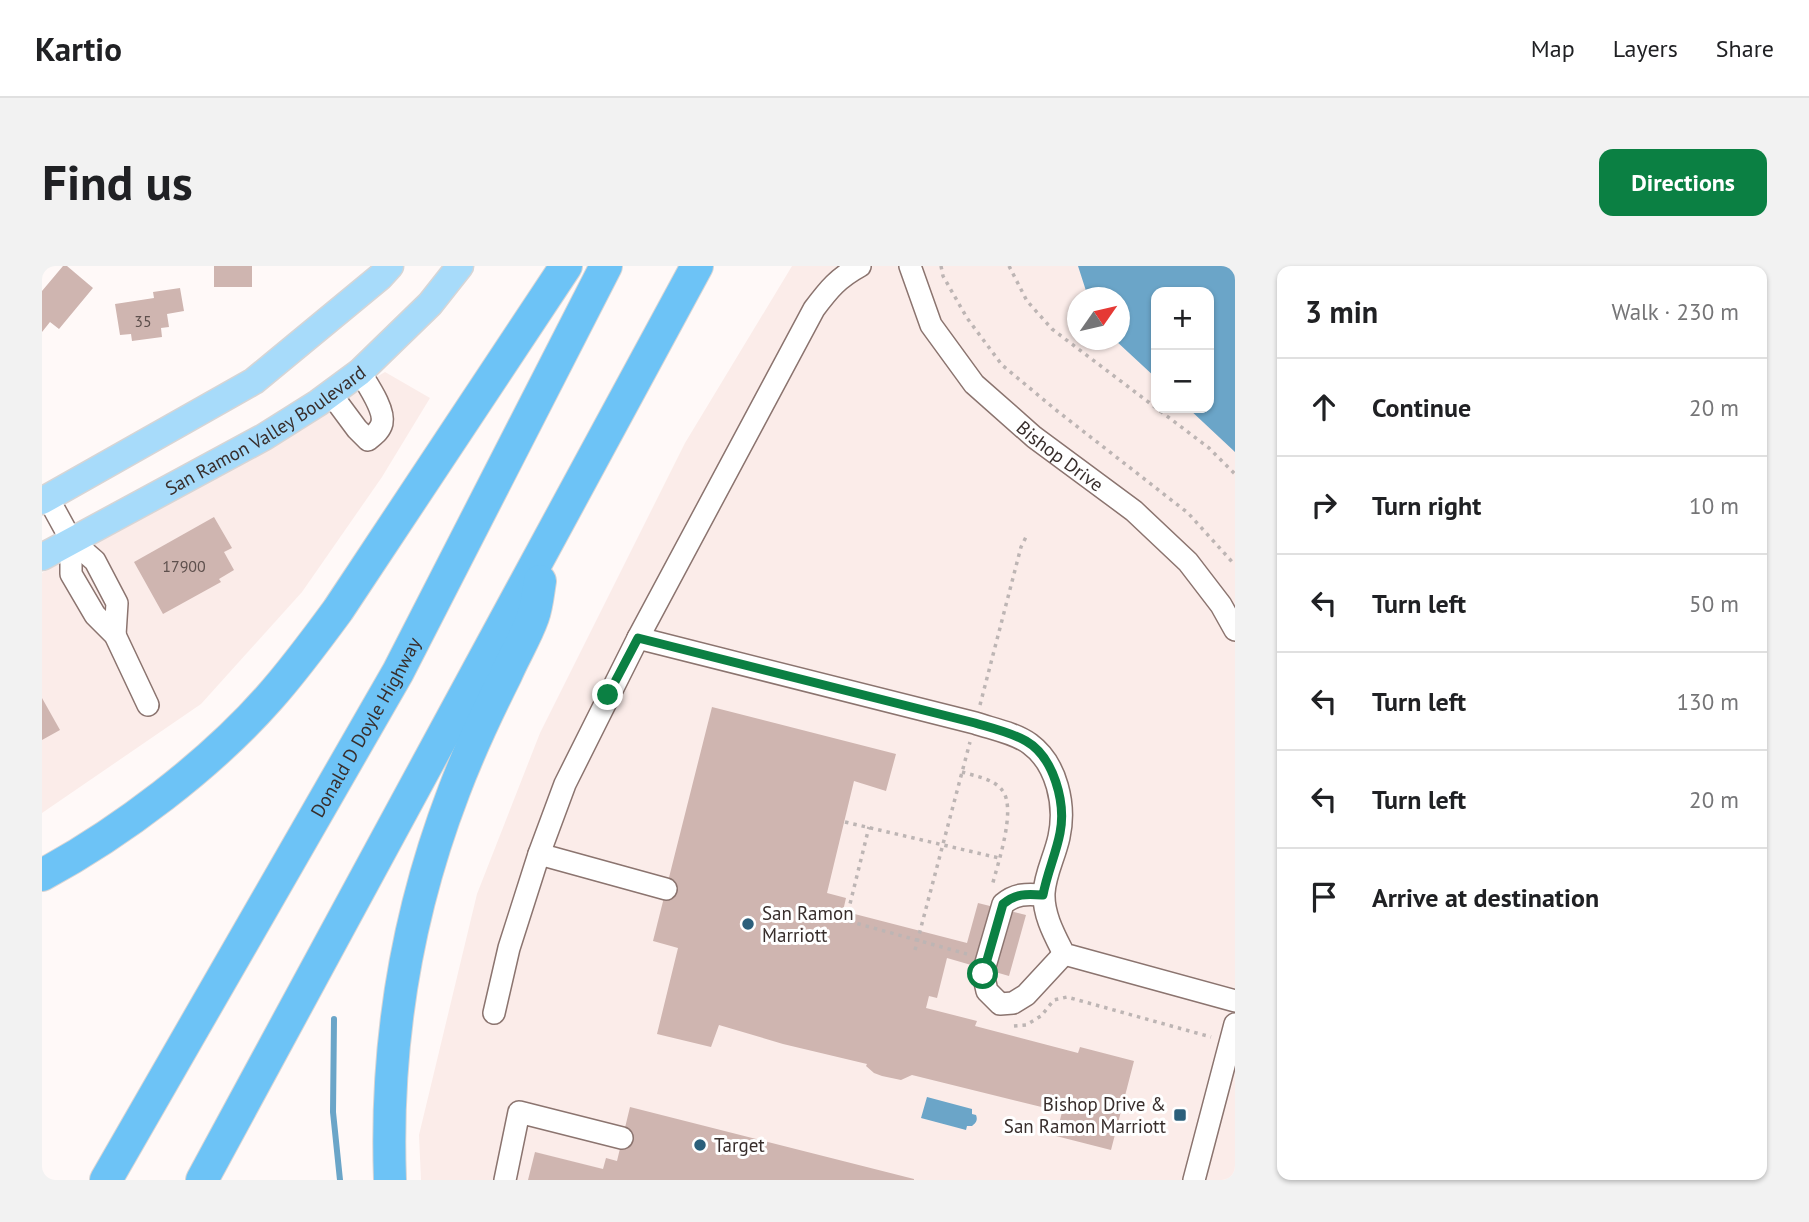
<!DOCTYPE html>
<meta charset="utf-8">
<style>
body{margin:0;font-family:"PT Sans",sans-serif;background:#f2f2f2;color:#202124}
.controls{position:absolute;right:21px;top:21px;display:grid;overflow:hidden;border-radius:14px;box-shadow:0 2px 5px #0004}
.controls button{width:63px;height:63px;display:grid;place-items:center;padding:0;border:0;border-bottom:2px solid #e0e0e0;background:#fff;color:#202124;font:35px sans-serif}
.compass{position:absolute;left:1025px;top:21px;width:63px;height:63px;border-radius:50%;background:#fff;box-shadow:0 2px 5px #0004;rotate:56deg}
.stop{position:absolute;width:21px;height:21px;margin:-16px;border:5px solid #0b8043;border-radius:50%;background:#fff}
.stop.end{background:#0b8043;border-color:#fff;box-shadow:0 2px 7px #0008}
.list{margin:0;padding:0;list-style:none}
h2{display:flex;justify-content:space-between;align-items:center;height:91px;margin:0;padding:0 28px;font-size:30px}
h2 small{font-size:23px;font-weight:400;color:#757577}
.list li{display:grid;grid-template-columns:46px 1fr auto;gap:21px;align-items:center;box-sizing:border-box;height:98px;padding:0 28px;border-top:2px solid #e0e0e0}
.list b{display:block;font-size:26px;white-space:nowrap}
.list em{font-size:23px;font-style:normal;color:#757577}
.icon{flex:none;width:38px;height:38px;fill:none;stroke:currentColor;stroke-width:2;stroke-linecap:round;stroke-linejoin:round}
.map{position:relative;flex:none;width:1193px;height:914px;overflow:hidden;border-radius:14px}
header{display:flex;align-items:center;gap:42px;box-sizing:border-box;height:98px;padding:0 35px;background:#fff;border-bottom:2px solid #e0e0e0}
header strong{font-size:33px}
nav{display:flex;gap:38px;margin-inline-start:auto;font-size:24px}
.intro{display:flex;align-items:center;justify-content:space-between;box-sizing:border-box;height:168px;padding:0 42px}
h1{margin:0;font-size:49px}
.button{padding:18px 32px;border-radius:14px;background:#0b8043;color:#fff;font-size:24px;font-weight:700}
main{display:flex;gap:42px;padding:0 42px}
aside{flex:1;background:#fff;border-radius:14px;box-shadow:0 2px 5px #0004}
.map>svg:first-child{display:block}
</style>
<header>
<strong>Kartio</strong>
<nav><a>Map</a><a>Layers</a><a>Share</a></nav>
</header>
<div class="intro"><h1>Find us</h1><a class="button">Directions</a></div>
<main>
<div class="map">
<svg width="1193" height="914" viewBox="0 0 1193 914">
<rect width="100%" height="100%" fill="#fff9f8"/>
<g fill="#fbece9" fill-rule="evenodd">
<path d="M750 0H1193V914H379L377 869 435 628 498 467 643 177ZM1114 26H1167V142H1114ZM1036 32H1078V74H1036Z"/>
<path d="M343 106 388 132 340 211 260 326 159 438 0 547V307Z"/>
</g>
<g fill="#6ba5c8">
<path d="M1036 0H1193V186L1146 142H1167V26H1114V112L1073 74H1078V32L1046 31Z"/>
<path d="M885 831 930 843V848L934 849C936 854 934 857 930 860H925L924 864 879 852Z"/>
</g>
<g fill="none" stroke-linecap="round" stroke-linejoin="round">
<path stroke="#6ba5c8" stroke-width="6" d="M292 753 291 846 298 914"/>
</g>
<g fill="#cfb5b0">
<path d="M21 0H25L51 22 17 63 8 56 0 66V25Z"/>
<rect x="172" y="0" width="38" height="21"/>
<path d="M138 22 142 45 125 48 127 61 119 62 120 71 90 75 89 68 78 69 73 38 112 32 111 26Z"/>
<path d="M172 251 190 282 182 286 192 304 177 313 179 316 121 348 92 296Z"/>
<path d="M0 432 18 464 0 474Z"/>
<path d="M670 441 854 488 844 525 812 515 785 627 804 632 801 645 925 677 936 637 984 649 967 710 905 692 895 732 887 730 884 742 935 755 933 760 1036 787 1038 781 1092 795 1069 884 1014 870 1020 846 870 809 859 814 840 810 832 807 824 800 825 798 741 778 677 759 669 781 615 768 636 682 611 675Z"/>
<path d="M588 841 872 913V914H486L493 886 561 903 564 892 575 895Z"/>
</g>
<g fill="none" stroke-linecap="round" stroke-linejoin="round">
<g stroke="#8b746f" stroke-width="24">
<g id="minor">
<path id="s1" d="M868 0 889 59 932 118 992 171 1092 245 1146 296 1179 339 1193 364"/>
<path d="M289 128 315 163 326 174C332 169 338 165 340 157 343 143 325 118 318 106"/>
<path d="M6 232 29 274 53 295 75 337 73 369"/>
<path d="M29 274V308L53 349 73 369 106 439"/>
<path d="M596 372 933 457C951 463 973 467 988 478 1015 498 1024 539 1017 571 1013 590 1003 608 1002 627 1001 649 1013 670 1022 688L1193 735"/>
<path d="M497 588 624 623"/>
<path d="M1001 629C985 628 974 627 961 638L941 707 945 725 958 738 971 737 984 729 1022 688"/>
<path d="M452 747 467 682 497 588 523 518 596 372 772 43C787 23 796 12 818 0"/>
<path d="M463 914 477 846 580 872"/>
<path d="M1152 914 1193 758"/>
</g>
</g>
<g stroke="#d7d5d5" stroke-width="29">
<g id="major">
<path d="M0 235 212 115 338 11 348 0"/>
<path id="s2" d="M0 291 222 171 276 137 318 106 388 38 418 0"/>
</g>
</g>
<g stroke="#d7d5d5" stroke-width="34">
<g id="highway">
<path d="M0 609C78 567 168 499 227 432 252 404 274 374 296 344L524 0"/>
<path id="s3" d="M64 914 356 406 564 0"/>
<path d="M160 914 655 0"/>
<path d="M348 914C343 780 364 650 412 525 427 485 445 447 464 409 472 390 484 371 491 351 495 340 496 327 498 315"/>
</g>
</g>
<g stroke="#bdb5b4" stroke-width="3.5" stroke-dasharray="3.5 5" stroke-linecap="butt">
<path d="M899 0 901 10 925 52 960 99 1014 144 1146 247 1193 299"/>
<path d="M967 0 985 35 1010 63 1167 182 1193 208"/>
<path d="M938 439 979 281 985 269"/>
<path d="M920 506C933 510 952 513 960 524 975 542 956 597 950 620"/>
<path d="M803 556 957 592"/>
<path d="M799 653 925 688"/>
<path d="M804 654 827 561"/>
<path d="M873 684 928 476"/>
<path d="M972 760 984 759 999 750 1012 734 1025 731 1169 771"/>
</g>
<use href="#minor" stroke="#fff" stroke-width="21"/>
<use href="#major" stroke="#a7dbfa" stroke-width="26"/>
<use href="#highway" stroke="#6dc3f6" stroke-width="32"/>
</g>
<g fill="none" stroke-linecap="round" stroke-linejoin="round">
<path stroke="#0b8043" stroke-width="9" d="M566 429 596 372 933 457C950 462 968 466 984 475 1012 491 1024 537 1018 567 1014 588 1005 607 1001 629 985 628 974 627 961 638L941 708"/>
</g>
<g fill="#2b5f7b" stroke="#fff" stroke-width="2.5">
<circle cx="706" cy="658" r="7"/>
<rect x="1131" y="842" width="14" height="14" rx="3.5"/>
<circle cx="658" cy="879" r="7"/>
</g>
<g text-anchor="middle" stroke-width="6" stroke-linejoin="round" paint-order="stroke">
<g font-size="16" fill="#5e504d">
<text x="101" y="61">35</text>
<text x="142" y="306">17900</text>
</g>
<g font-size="19" fill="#382e2c" stroke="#fff">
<text dy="7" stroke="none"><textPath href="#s2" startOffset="257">San Ramon Valley Boulevard</textPath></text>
<text dy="7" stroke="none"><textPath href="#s1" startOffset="248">Bishop Drive</textPath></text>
<text dy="7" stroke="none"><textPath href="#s3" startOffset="522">Donald D Doyle Highway</textPath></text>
</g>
<g font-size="19" fill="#382e2c" stroke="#fff" text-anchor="start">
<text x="720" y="654">San Ramon<tspan x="720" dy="22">Marriott</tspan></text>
<text x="1124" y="845" text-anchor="end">Bishop Drive &amp;<tspan x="1124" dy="22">San Ramon Marriott</tspan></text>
<text x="672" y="886">Target</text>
</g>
</g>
</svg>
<div class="controls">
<button>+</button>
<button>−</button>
</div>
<svg class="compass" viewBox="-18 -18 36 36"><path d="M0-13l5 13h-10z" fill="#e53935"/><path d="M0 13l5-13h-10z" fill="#757577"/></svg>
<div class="stop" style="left:941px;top:708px"></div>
<div class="stop end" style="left:566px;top:429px"></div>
</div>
<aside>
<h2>3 min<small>Walk · 230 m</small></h2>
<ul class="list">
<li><svg class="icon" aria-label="ahead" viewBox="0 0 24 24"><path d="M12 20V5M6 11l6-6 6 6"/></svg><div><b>Continue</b></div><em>20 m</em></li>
<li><svg class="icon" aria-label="right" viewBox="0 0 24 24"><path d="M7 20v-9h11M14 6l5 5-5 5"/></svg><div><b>Turn right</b></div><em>10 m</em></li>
<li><svg class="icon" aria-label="left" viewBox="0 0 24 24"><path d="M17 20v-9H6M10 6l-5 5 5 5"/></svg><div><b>Turn left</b></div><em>50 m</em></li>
<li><svg class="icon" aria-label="left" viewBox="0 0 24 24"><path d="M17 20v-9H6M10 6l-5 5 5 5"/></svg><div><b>Turn left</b></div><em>130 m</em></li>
<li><svg class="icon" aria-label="left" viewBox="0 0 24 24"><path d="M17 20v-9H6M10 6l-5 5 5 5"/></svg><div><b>Turn left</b></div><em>20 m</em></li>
<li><svg class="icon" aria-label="arrive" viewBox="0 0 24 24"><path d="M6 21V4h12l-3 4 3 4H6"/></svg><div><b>Arrive at destination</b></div></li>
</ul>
</aside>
</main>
